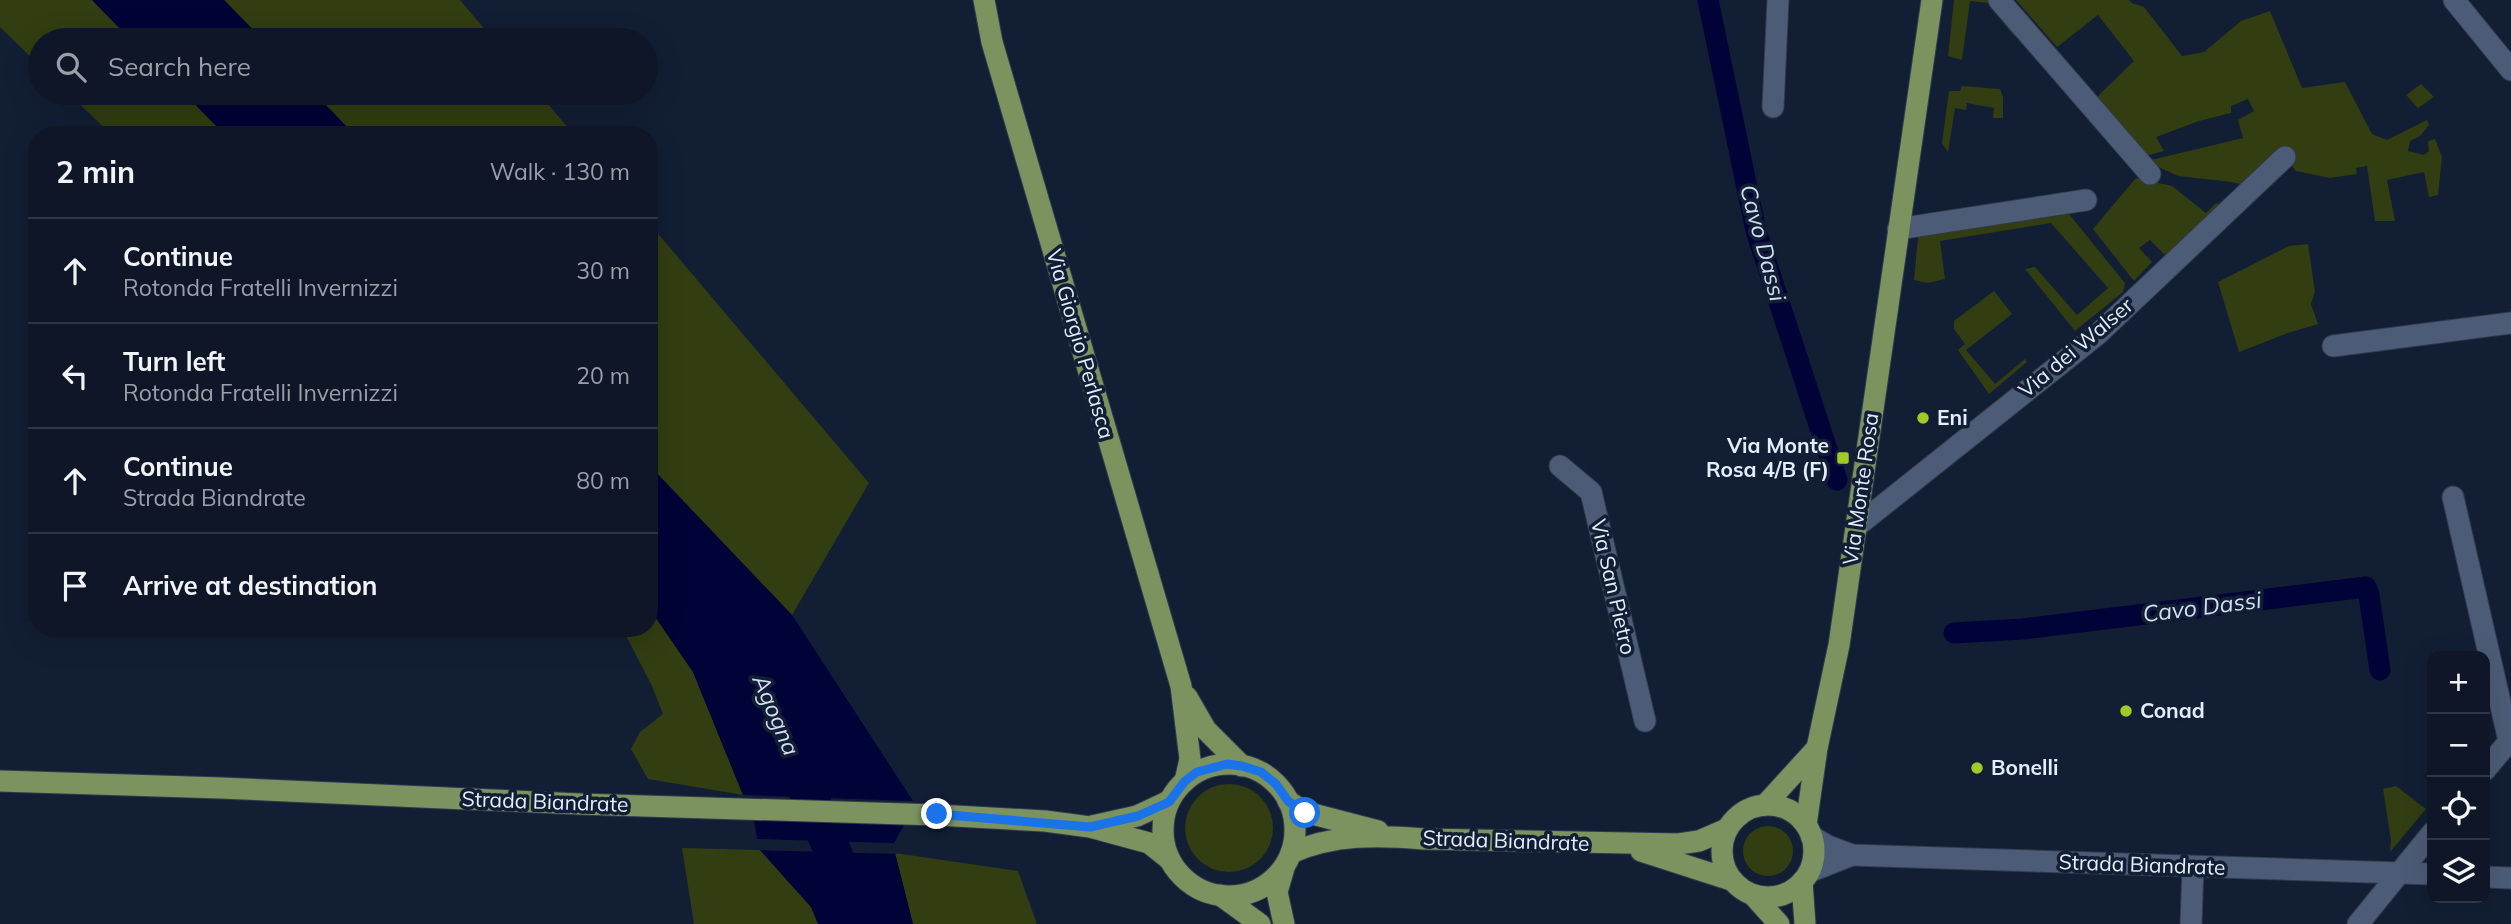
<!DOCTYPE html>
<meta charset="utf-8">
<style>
body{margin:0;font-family:Mulish,sans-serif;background:#171f2f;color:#f1f3f6}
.controls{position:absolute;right:21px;bottom:21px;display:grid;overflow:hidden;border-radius:14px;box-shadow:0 7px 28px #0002}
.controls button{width:63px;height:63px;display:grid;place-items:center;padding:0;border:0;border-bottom:2px solid #2e3544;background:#0e1627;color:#f1f3f6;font:35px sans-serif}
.stop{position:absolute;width:21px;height:21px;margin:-16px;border:5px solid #1a73e8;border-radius:50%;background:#fff}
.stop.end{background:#1a73e8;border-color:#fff;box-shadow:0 2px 7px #0008}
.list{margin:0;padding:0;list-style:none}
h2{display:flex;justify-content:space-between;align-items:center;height:91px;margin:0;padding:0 28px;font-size:30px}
h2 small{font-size:23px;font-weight:400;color:#9b9fa7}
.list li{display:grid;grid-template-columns:46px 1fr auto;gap:21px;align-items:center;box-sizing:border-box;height:105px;padding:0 28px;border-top:2px solid #2e3544}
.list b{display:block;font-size:26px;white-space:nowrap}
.list p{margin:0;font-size:23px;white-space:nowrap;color:#9b9fa7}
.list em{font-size:23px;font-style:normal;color:#9b9fa7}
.icon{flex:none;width:38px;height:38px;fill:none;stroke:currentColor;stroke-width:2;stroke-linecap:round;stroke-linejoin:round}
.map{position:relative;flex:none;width:2511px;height:924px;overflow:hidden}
.search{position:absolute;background:#0e1627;box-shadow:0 7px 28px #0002;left:28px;top:28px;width:630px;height:77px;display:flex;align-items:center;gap:18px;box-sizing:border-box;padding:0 24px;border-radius:38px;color:#9b9fa7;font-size:26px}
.panel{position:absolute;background:#0e1627;box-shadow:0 7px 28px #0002;left:28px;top:126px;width:630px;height:511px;border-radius:28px}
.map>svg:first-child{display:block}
</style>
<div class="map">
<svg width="2511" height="924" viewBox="0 0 2511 924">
<rect width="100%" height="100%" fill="#121e34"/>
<g fill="#323d11">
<path d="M0 0H92L131 40H40V66L0 27Z"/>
<path d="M224 0H460L494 40H263Z"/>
<path d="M1954 0H1993L2017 30 2014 36 1988 3 1970 1 1962 60 1948 56Z"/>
<path d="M2016 0H2129L2132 3 2144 7 2182 56 2204 52 2241 21 2270 11 2302 88 2345 82 2372 134 2387 140 2427 120 2429 125 2420 136 2410 141 2408 151 2424 155 2429 151 2428 141 2435 139 2442 157 2438 195 2429 197 2424 172 2387 180 2395 221H2375L2367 166 2356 168 2357 174 2330 178 2296 171 2284 157 2253 187 2232 182 2178 176 2152 164 2151 160 2243 138 2238 120 2254 111 2248 99 2231 106V113L2199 121 2156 137 2164 151 2145 156 2097 97 2134 61 2098 15 2057 47Z"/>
<path d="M2421 84 2434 97 2418 108 2406 95Z"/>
<path d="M1962 86 2000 89 2003 97V118H1993L1994 108 1967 103 1966 110 1955 108 1948 152 1942 143 1949 91H1960Z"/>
<path d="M68 93H184L225 135H112Z"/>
<path d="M314 93H539L574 135H355Z"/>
<path d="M2136 178 2172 186 2206 213 2216 203 2223 207 2165 255 2150 240 2139 248 2152 262 2134 281 2093 229Z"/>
<path d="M2069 214 2125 283 2123 292 2075 331 2025 269 2035 267 2077 315 2108 288 2051 223 1940 241 1945 279 1928 283 1914 280 1918 237Z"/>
<path d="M649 223 869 483 792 615 649 465Z"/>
<path d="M2308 244 2315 292 2311 304 2318 324 2288 333 2239 352 2218 282 2289 246Z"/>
<path d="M1994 291 2012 314 1966 350 1995 384 2025 359 2027 362 1989 394 1958 350 1965 344 1954 329V321Z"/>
<path d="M649 608 693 672 743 795 648 779 631 749 640 732 663 714 652 686 622 628H649Z"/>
<circle cx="1229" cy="828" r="44"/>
<path d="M2396 786 2426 809 2390 852 2391 840 2383 789Z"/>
<circle cx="1768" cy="851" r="25"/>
<path d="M682 848 760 850 811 907 818 924H694Z"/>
<path d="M895 853 1018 871 1037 924H913Z"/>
</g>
<g fill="#000337">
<path d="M92 0H224L263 40H131Z"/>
<path d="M184 93H314L355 135H225Z"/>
<path d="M649 465 792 615 913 801 743 795 693 672 649 608Z"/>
<path d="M754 820 905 823 894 843 757 839Z"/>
<path d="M760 850 895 853 913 924H818L811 907Z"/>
</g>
<g fill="#121e34">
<path d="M743 795 835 799 916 802 913 805 744 798Z"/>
<path d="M753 839 898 844 894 847 756 843Z"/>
<path d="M760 846 895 850 898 854 757 850Z"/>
</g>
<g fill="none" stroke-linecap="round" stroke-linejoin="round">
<g stroke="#000337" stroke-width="21">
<path d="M1708 0 1756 231 1837 480"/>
<path d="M1954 633 2023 629 2366 587 2369 595 2380 670"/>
</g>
<path stroke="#000337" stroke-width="37" d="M791 752 863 924"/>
<g stroke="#333a4d" stroke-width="23">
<g id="minor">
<path d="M1999 0 2150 174"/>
<path d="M2454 0 2511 70"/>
<path d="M1773 107 1778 0"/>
<path d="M1898 229 2086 200"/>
<path d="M2333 346 2511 323"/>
<path d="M1560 466 1591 492 1645 721"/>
<path d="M2453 497 2509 741"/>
<path d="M1857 526 2098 334 2285 157"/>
<path d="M2485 770 2511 739"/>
<path d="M1811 836 1828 846 1852 855 2432 874"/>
<path d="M1809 872 1852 855"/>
<path d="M2485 877 2511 878"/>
<path d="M2191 924 2193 867"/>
<path d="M2358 924 2432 833"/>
</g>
</g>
<g stroke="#333a4d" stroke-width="23">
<g id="major">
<path d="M984 0 992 42 1181 686 1190 759 1185 781"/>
<path d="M1187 697 1206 730 1242 766"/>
<circle cx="1229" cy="830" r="66"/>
<path d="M0 781 221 788 580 804 937 815 1045 821 1090 827 1149 843 1169 859"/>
<path d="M1288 801 1305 812 1378 831"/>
<circle cx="1768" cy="851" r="46"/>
<path d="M1765 805 1817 748"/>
<path d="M1806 825 1817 748 1839 645 1932 0"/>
<path d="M1092 826 1137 816 1169 801"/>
<path d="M1641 851 1731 880"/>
<path d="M1291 853C1334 834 1378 835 1424 839L1678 844 1699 841 1727 829"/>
<path d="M1802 882 1805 924"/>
<path d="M1220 895 1260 924"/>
<path d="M1753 895 1779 924"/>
<path d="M1284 924 1277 892 1284 868"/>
</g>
</g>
<use href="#minor" stroke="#4d5c76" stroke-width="21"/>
<use href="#major" stroke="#7c9360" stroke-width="21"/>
</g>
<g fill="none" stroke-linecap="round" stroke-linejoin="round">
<path stroke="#1a73e8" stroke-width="9" d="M937 814 1090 827 1138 816 1169 802 1185 781 1197 772 1227 764 1242 766 1261 772 1276 784 1288 801 1305 813"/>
</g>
<g fill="#a3c926" stroke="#121e34" stroke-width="2.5">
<circle cx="1923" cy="418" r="7"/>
<rect x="1836" y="451" width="14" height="14" rx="3.5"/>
<circle cx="2126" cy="711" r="7"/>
<circle cx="1977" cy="768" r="7"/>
</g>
<g text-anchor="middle" stroke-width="7" stroke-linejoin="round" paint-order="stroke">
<g font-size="21" fill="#e4edfd" stroke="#121e34">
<text transform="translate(1080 344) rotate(74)" y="7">Via Giorgio Perlasca</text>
<text transform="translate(2076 348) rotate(-40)" y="7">Via dei Walser</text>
<text transform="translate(1861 489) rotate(-82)" y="7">Via Monte Rosa</text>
<text transform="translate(1613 587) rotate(77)" y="7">Via San Pietro</text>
<text transform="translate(545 802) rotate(2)" y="7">Strada Biandrate</text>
<text transform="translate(1506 841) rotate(2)" y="7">Strada Biandrate</text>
<text transform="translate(2142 865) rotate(2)" y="7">Strada Biandrate</text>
</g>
<g font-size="21" font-weight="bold" fill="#e4edfd" stroke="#121e34" text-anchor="start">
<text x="1937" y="425">Eni</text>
<text x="1829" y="453" text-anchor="end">Via Monte<tspan x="1829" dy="24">Rosa 4/B (F)</tspan></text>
<text x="2140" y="718">Conad</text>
<text x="1991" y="775">Bonelli</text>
</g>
<g font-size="23" font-style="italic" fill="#d3def3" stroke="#121e34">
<text transform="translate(1763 243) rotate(75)" y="8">Cavo Dassi</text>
<text transform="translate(2202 607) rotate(-7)" y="8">Cavo Dassi</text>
<text transform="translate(776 715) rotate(67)" y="8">Agogna</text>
</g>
</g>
</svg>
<div class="controls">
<button>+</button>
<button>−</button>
<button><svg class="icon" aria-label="locate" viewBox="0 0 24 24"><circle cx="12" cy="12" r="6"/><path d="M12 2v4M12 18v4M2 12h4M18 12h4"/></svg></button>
<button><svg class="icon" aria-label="layers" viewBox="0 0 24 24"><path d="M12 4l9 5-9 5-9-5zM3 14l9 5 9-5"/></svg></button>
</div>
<div class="stop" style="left:1305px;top:813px"></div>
<div class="stop end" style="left:937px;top:814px"></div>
<div class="search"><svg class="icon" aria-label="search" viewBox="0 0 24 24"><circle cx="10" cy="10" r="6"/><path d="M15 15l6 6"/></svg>Search here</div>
<section class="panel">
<h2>2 min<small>Walk · 130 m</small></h2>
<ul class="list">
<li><svg class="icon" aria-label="ahead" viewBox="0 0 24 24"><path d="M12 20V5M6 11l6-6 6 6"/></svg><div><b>Continue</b><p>Rotonda Fratelli Invernizzi</p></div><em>30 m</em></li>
<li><svg class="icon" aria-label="left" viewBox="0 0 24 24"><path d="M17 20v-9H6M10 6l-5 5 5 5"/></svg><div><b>Turn left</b><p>Rotonda Fratelli Invernizzi</p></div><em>20 m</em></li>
<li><svg class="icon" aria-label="ahead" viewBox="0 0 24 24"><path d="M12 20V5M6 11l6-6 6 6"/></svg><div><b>Continue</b><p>Strada Biandrate</p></div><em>80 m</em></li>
<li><svg class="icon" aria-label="arrive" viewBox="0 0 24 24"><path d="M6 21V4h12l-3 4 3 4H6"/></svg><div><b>Arrive at destination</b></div></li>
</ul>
</section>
</div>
